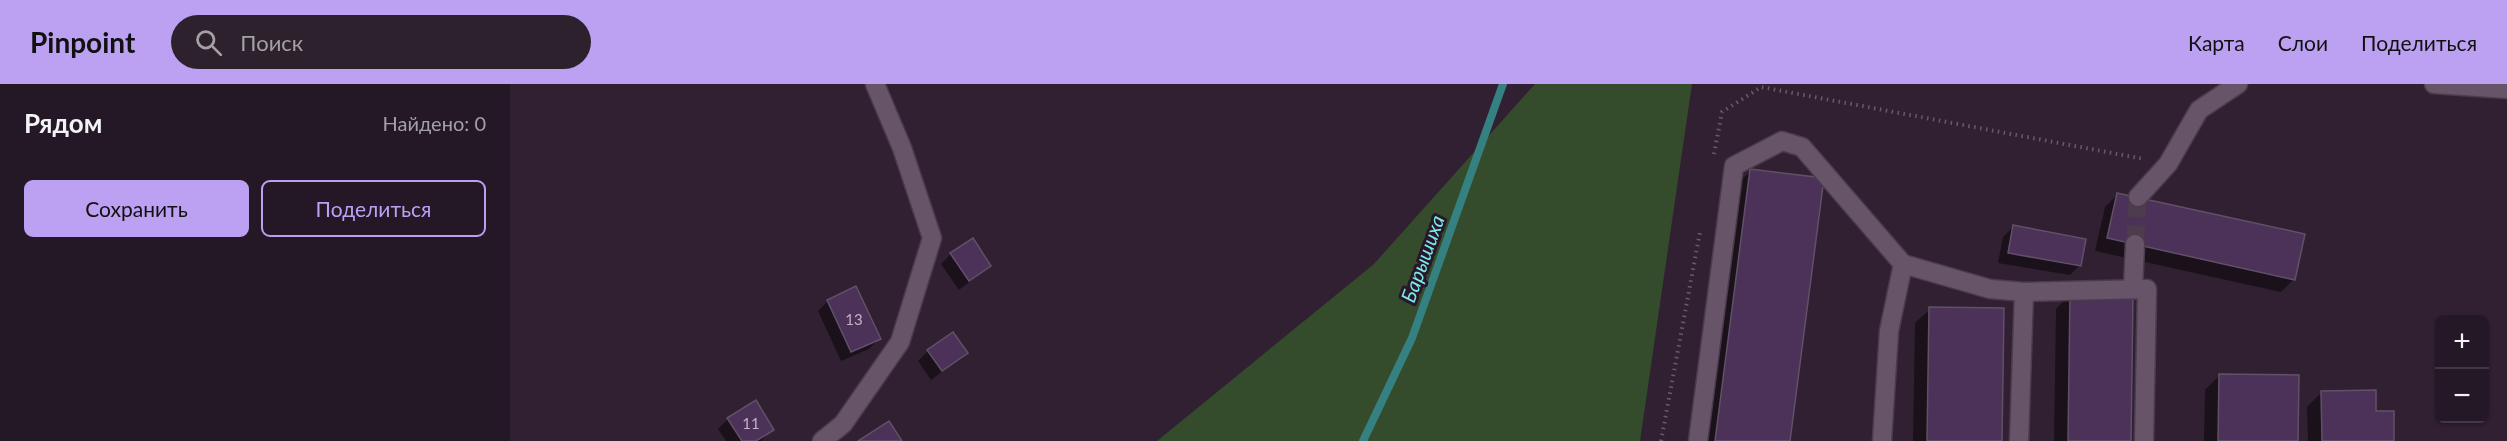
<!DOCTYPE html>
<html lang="ru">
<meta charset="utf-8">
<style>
body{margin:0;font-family:Lato,sans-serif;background:#2d212e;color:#f1f3f6}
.controls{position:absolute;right:18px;bottom:18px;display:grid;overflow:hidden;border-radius:9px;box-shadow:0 2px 4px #0004}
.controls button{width:54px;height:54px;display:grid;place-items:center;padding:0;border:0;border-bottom:2px solid #423743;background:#251826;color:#f1f3f6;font:30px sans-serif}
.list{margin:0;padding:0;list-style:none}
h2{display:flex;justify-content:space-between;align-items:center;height:78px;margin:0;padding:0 24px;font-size:26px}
h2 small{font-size:20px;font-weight:400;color:#a3a0a7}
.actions{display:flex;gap:12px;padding:18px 24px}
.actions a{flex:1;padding:14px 0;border:2px solid #bca0f2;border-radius:9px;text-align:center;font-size:21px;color:#bca0f2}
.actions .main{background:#bca0f2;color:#111}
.icon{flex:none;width:33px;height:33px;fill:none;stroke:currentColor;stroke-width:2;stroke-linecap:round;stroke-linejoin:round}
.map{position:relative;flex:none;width:1997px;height:357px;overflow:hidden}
header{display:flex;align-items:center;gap:36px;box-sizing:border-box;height:84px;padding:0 30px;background:#bca0f2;color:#111}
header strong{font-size:28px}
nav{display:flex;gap:33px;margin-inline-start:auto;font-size:21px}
.search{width:420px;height:54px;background:#2d212e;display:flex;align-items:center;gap:15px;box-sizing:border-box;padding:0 21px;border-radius:33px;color:#a3a0a7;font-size:22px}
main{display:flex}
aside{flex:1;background:#251826}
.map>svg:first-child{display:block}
</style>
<header>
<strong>Pinpoint</strong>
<div class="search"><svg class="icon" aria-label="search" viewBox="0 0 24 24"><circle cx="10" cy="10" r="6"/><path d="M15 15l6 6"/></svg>Поиск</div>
<nav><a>Карта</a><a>Слои</a><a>Поделиться</a></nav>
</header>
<main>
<aside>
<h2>Рядом<small>Найдено: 0</small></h2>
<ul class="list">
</ul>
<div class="actions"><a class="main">Сохранить</a><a>Поделиться</a></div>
</aside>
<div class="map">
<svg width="1997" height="357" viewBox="0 0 1997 357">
<rect width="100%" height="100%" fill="#312032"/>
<path fill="#344c2b" d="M1025 0H1182L1130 357H647L864 180Z"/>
<g fill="#0007">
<path d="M1241 87 1278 357H1193L1226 101Z"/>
<path d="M1608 110 1784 195 1771 208 1585 167 1595 123Z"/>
<path d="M1503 143 1570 181 1560 191 1488 179 1493 153Z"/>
<path d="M441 170 480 181 449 206 431 180Z"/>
<path d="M1561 210 1619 357H1544L1546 225Z"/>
<path d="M318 217 369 255 359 265 331 277 308 227Z"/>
<path d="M1420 225 1491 357H1403L1405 239Z"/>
<path d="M443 250 456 269 421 296 408 277 418 267Z"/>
<path d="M1709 292 1787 357H1694L1695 306Z"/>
<path d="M1812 308 1865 329 1883 357H1798L1797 323Z"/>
<path d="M218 335 262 346 251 357H216L208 345Z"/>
</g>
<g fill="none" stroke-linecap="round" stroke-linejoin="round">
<path stroke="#358181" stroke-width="8" d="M853 357 902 254 993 0"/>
</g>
<g fill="#4c3159" stroke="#605167" stroke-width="1.5">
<path d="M1240 85 1314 94 1280 357H1205Z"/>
<path d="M1607 109 1795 150 1785 196 1597 154Z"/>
<path d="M1503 141 1576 155 1571 182 1498 169Z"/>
<path d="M463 154 481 182 459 197 440 169Z"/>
<path d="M346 202 371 255 341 268 317 216Z"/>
<path d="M1560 209 1623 210 1621 357H1558Z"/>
<path d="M1419 223 1494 224 1492 357H1417Z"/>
<path d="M443 248 458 269 432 287 417 266Z"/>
<path d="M1709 290 1789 291 1788 357H1708Z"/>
<path d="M1866 306V327H1884V357H1812L1811 307Z"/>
<path d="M246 316 264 346 246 357H232L217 334Z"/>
<path d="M379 337 392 357H348Z"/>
</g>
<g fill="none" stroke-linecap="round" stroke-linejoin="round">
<path stroke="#4d3c4d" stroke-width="18" stroke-dasharray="18 9" stroke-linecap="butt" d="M1625 160 1628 113"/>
<g stroke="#4b3c4c" stroke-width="21">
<g id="minor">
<path d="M1924 0 1997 5"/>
<path d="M1628 113 1658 80 1689 26 1728 0"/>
<path d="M1623 205 1625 160"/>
<path d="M312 357 333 340 390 258 422 154 392 64 365 0"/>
<path d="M1188 357 1224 82 1272 57 1292 63 1393 180 1480 205 1514 208 1637 205 1634 357"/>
<path d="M1372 357 1379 247 1393 180"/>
<path d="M1509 357 1514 208"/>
</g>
</g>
<g stroke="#695a6a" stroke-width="4" stroke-dasharray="1.5 4.5" stroke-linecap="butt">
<path d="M1204 70 1212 28 1251 3 1634 75"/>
<path d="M1151 357 1190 148"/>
</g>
<use href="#minor" stroke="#675469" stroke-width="18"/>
</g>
<g text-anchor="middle" stroke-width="6" stroke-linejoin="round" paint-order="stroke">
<g font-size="15" fill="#c2b2c5">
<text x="344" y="241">13</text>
<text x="241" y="345">11</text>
</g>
<g font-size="20" font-style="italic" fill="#79ebec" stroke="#271728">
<text transform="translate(913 175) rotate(-70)" y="7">Барышиха</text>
</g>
</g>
</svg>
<div class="controls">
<button>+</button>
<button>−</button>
</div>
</div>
</main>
